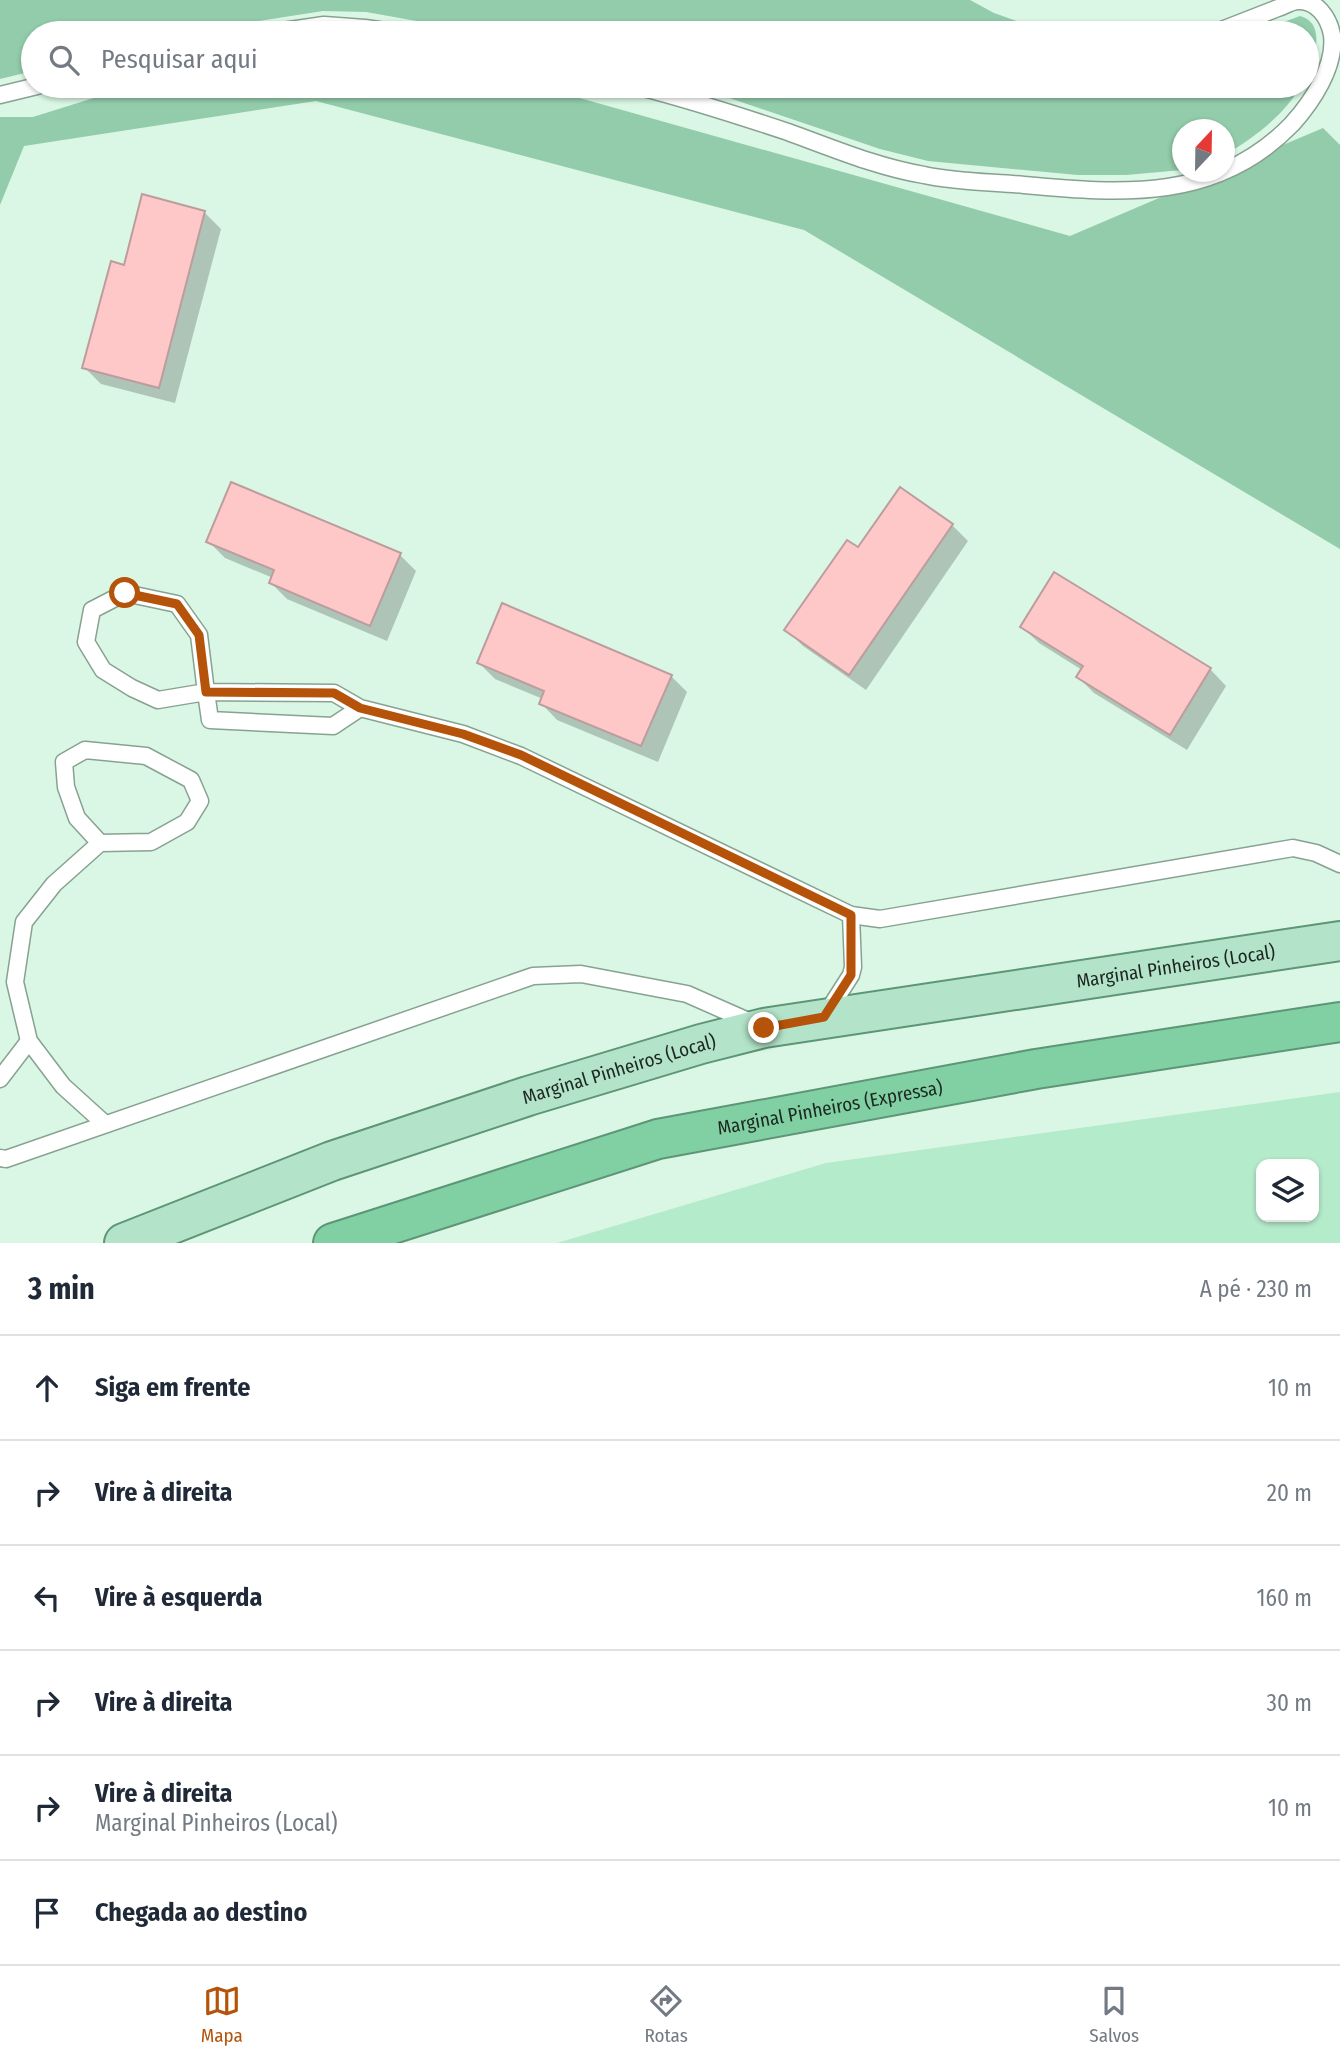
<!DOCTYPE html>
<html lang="pt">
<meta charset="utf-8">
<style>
body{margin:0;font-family:"Fira Sans Condensed",sans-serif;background:#f6f6f7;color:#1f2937}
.controls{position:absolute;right:21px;bottom:21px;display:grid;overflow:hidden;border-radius:14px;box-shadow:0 2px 5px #0004}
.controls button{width:63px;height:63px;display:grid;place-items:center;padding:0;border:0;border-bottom:2px solid #e0e1e3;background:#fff;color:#1f2937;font:35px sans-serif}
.compass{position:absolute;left:1172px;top:119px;width:63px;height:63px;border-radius:50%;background:#fff;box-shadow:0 2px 5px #0004;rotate:22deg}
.stop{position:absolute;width:21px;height:21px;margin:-16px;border:5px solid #b45309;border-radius:50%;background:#fff}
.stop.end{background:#b45309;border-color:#fff;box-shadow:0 2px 7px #0008}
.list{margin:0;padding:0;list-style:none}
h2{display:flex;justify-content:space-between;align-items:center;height:91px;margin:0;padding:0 28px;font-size:30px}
h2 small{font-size:23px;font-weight:400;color:#747a83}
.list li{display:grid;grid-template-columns:46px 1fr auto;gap:21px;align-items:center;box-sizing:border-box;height:105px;padding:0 28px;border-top:2px solid #e0e1e3}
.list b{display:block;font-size:26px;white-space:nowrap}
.list p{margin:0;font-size:23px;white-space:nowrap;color:#747a83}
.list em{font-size:23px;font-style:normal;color:#747a83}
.icon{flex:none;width:38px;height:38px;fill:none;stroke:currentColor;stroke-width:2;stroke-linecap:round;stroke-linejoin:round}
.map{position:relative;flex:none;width:1340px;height:1243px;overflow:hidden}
.search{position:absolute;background:#fff;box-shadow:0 2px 5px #0004;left:21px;right:21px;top:21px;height:77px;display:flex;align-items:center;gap:18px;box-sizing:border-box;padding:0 24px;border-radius:38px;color:#747a83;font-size:26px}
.sheet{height:721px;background:#fff}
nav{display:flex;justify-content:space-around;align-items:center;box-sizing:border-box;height:98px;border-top:2px solid #e0e1e3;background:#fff;font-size:19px;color:#747a83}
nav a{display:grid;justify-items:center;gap:4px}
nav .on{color:#b45309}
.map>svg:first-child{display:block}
</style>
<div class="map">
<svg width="1340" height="1243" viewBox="0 0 1340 1243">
<rect width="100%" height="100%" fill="#daf6e4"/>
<path fill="#b4ebca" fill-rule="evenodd" d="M1340 1092V1243H557L826 1163ZM1261 1164H1314V1217H1261Z"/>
<g fill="#92ccaa">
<path d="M0 0H970L994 13 1050 33H484L366 12 323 11 181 33H33V71L0 79Z"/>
<path d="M1300 16C1327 23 1314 59 1307 75V33H1254Z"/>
<path d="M132 86H537L1070 236 1323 128 1340 145V549L804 230 316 101 24 146 0 205V117H33Z"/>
<path d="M694 86H1301C1282 117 1256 136 1225 155L1224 130H1182V170L1126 175H1078L928 161 880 149Z"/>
</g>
<g fill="#0003">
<path d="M204 212 221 229 175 403 101 384 84 367 125 267Z"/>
<path d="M952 525 968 541 866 690 803 646 787 630 858 550Z"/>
<path d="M208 541 400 555 416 571 387 641 287 599 271 583 273 578 225 558Z"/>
<path d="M1022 627 1210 669 1226 686 1187 750 1094 693 1078 677 1082 670 1039 643Z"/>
<path d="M479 663 671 676 687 692 658 762 557 720 541 703 543 699 495 679Z"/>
</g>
<g fill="#fec8c9" stroke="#bc9d9e" stroke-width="2">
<path d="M142 194 205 211 159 388 82 368 111 261 124 265Z"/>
<path d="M231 482 401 553 370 626 269 583 274 570 206 542Z"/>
<path d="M900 487 953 524 849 675 784 630 847 540 858 547Z"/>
<path d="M1054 572 1211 668 1170 735 1076 677 1083 666 1020 627Z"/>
<path d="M502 603 672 675 641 746 539 704 544 691 477 663Z"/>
</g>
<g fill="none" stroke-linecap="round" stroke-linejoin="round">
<g stroke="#88a292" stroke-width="19">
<g id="service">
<path d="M269 33 324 25 365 28 398 33"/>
<path d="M636 86C687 99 737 115 788 132 832 148 877 167 924 175 956 182 991 182 1024 185 1122 194 1217 202 1292 124 1312 102 1336 66 1332 35 1329 18 1317 0 1298 1 1292 1 1284 6 1278 8 1257 16 1235 25 1214 33"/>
<path d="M0 95 37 86"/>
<path d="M360 708 333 726 210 720 206 692 158 700 132 688 103 670 86 642 92 610 125 593 177 604 199 635 206 692 334 693 360 708 463 734 521 756 851 915 880 919 1293 848 1316 853 1340 864"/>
<path d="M100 843 151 842 187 822 200 801 191 780 146 756 85 750 64 762 66 787 77 818 100 843 54 884 24 922 15 982 29 1041 63 1086 105 1124"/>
<path d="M826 1014 851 975 853 967 851 915"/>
<path d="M0 1079 29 1041"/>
<path d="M0 1158 6 1159 533 976 581 974 687 994 755 1024"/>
</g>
</g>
<g stroke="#5d9576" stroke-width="42">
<g id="primary">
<path id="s1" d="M124 1243 332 1161 528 1096 701 1044 764 1028 1340 941"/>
</g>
</g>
<g stroke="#5d9576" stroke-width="42">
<g id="motorway">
<path id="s2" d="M333 1243 658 1139 1036 1069 1340 1022"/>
</g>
</g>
<use href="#service" stroke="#fff" stroke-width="16"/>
<use href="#primary" stroke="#b3e3c8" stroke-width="38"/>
<use href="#motorway" stroke="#80d0a3" stroke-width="38"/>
</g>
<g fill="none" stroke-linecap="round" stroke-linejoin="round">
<path stroke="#b45309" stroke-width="9" d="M125 593 177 604 199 635 206 692 334 693 360 708 463 734 521 755 851 915V975L824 1017 764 1028"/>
</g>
<g text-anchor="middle" stroke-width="7" stroke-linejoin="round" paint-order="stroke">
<g font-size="19" fill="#1d2721" stroke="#f3fef7">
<text dy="7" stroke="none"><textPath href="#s1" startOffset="1092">Marginal Pinheiros (Local)</textPath></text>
<text dy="7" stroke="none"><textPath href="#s1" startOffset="525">Marginal Pinheiros (Local)</textPath></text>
<text dy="7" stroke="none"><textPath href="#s2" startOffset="516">Marginal Pinheiros (Expressa)</textPath></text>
</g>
</g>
</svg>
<div class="controls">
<button><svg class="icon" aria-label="layers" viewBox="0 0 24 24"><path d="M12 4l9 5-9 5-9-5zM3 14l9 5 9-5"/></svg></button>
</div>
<svg class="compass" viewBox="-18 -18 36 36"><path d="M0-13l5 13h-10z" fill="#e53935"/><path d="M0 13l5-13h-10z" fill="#747a83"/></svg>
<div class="stop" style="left:125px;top:593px"></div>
<div class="stop end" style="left:764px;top:1028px"></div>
<div class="search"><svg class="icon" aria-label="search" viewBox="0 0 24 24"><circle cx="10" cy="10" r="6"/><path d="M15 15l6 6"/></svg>Pesquisar aqui</div>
</div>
<section class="sheet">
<h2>3 min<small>A pé · 230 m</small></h2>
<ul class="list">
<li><svg class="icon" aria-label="ahead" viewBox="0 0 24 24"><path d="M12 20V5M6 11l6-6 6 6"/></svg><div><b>Siga em frente</b></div><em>10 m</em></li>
<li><svg class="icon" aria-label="right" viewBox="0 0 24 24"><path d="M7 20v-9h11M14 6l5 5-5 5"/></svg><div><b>Vire à direita</b></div><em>20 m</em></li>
<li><svg class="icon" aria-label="left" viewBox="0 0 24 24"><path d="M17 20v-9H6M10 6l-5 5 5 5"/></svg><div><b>Vire à esquerda</b></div><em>160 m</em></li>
<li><svg class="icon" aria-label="right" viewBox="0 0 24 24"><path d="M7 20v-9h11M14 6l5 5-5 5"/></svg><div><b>Vire à direita</b></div><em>30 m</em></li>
<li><svg class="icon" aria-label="right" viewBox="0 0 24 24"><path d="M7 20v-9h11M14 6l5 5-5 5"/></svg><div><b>Vire à direita</b><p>Marginal Pinheiros (Local)</p></div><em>10 m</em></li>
<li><svg class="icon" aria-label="arrive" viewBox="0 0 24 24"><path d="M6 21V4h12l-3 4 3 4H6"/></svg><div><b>Chegada ao destino</b></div></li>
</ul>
</section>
<nav>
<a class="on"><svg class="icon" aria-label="map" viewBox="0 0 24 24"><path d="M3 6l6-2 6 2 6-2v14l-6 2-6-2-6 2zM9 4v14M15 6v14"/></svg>Mapa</a>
<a><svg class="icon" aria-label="directions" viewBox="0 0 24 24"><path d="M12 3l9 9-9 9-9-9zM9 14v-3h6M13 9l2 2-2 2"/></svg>Rotas</a>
<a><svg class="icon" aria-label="saved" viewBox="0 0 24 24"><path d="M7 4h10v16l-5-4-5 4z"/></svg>Salvos</a>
</nav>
